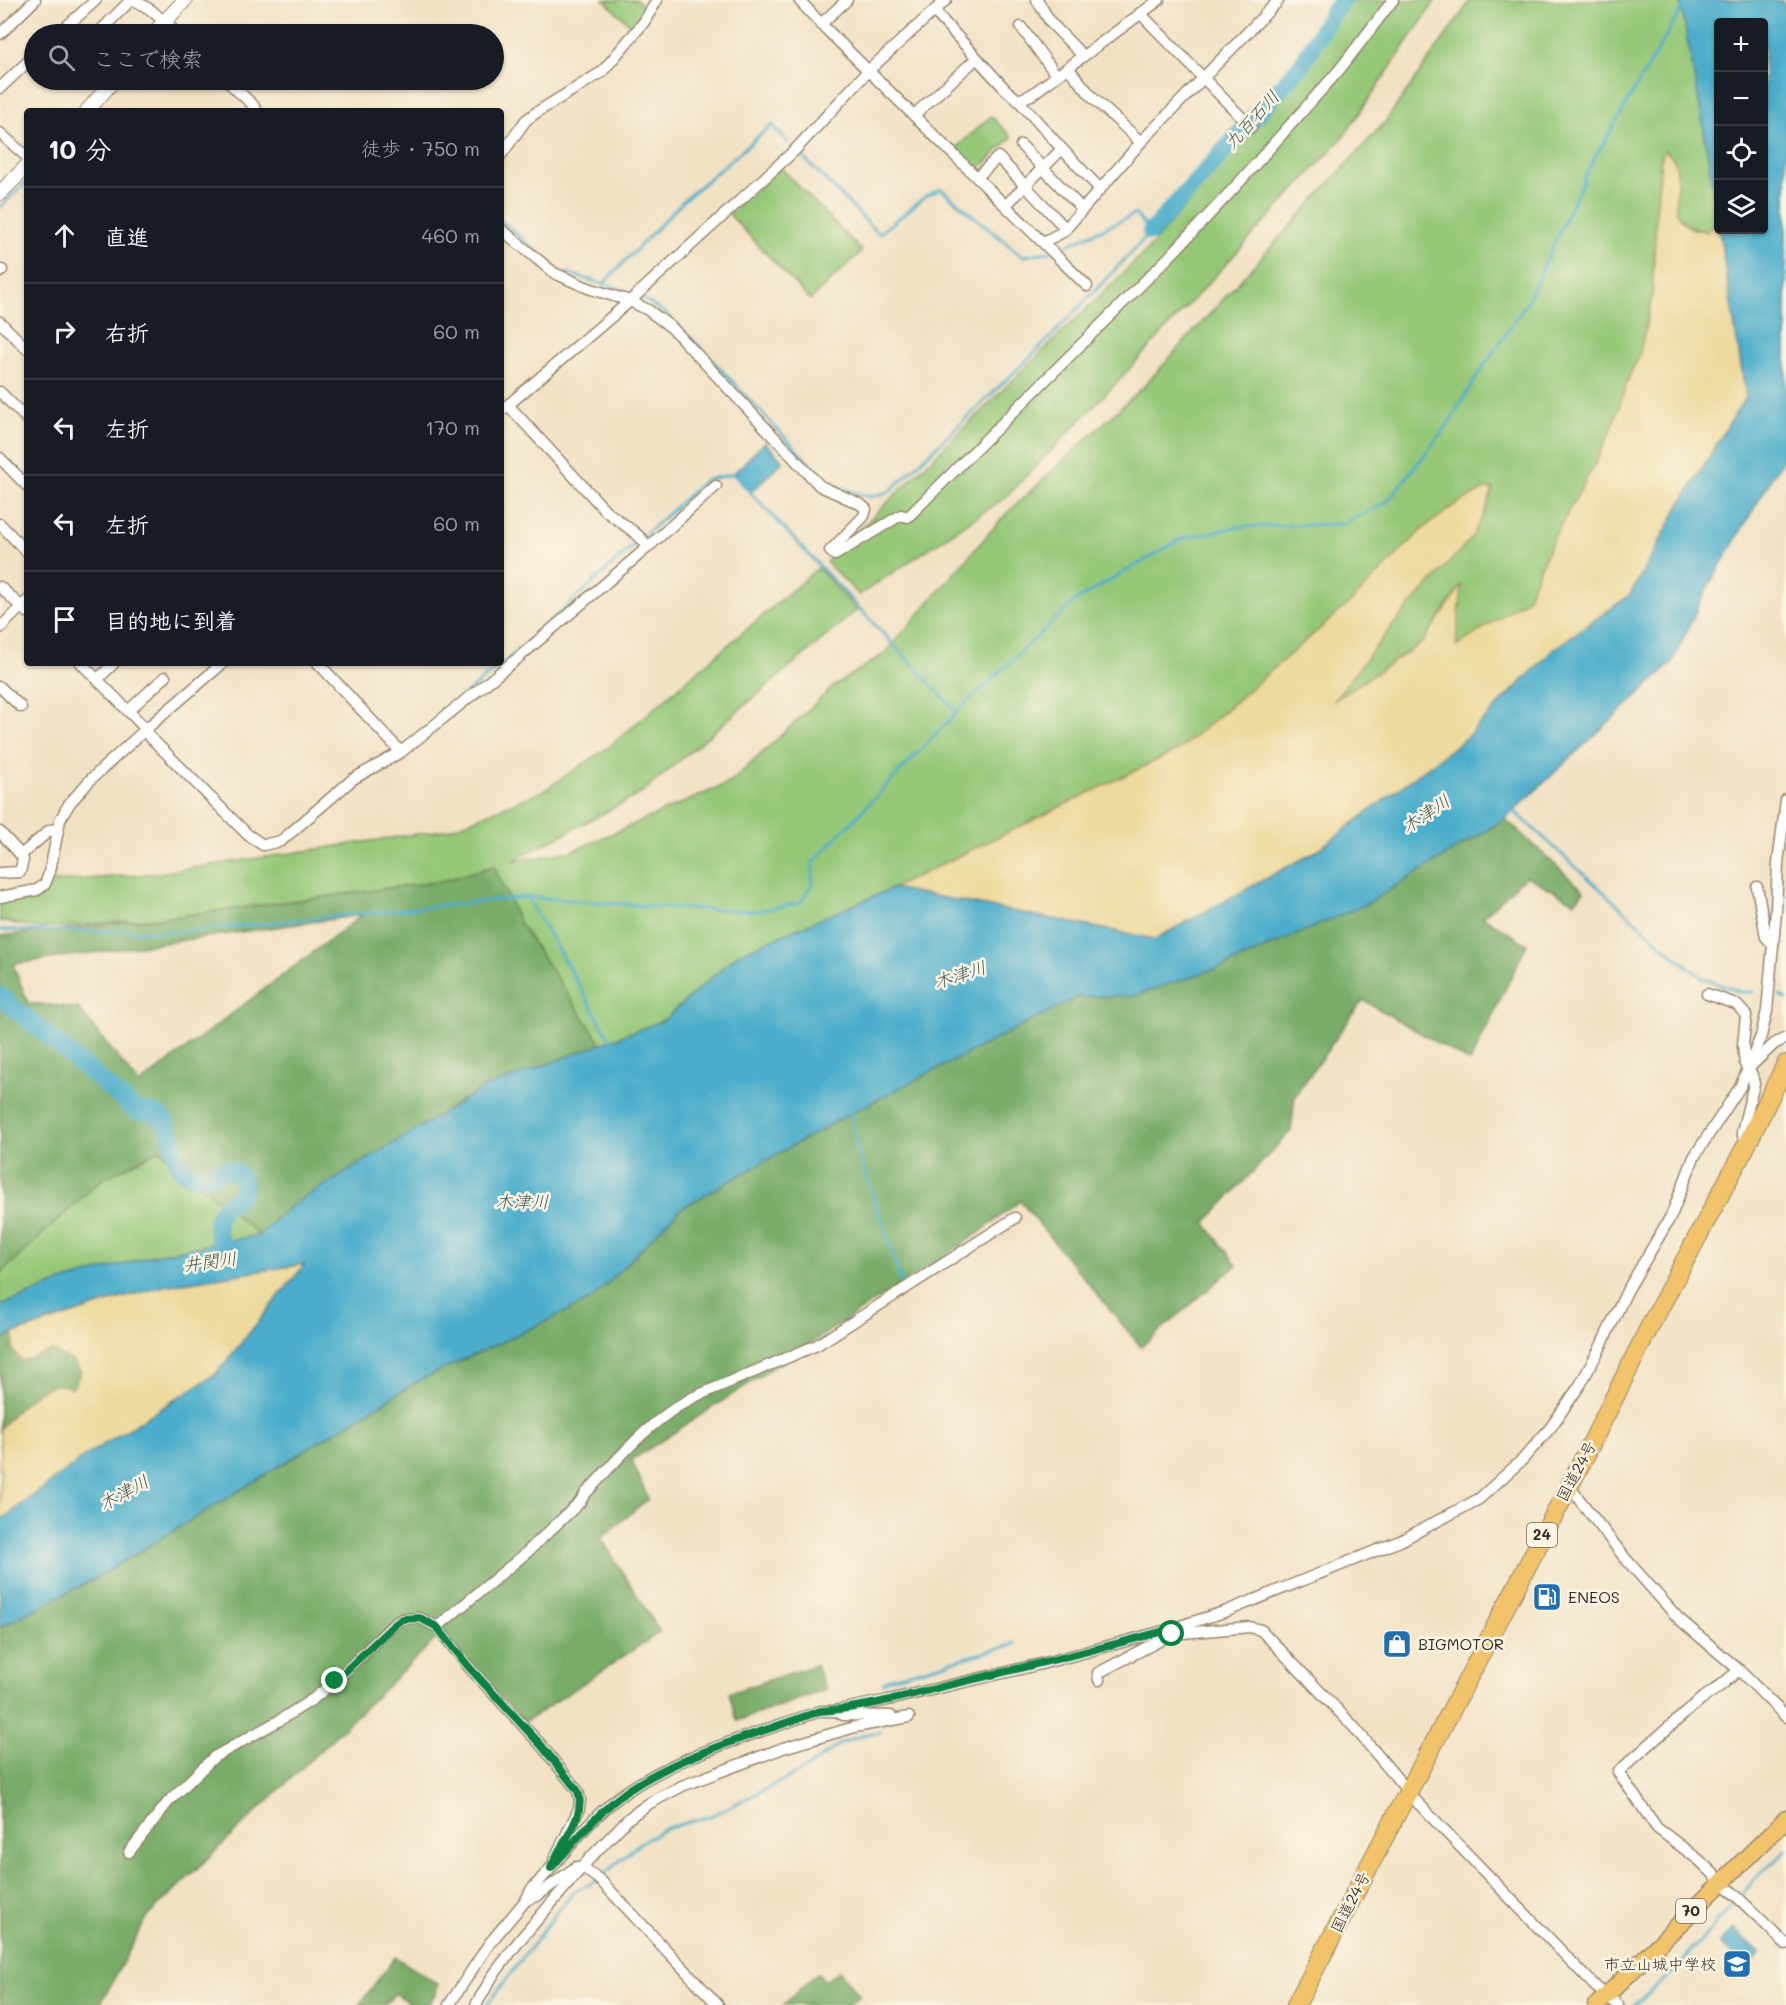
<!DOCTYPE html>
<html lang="ja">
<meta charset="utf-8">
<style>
body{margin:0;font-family:Mali,"Klee One",sans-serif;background:#20242c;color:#f1f3f6}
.controls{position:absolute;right:18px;top:18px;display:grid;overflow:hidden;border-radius:6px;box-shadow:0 2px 4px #0004}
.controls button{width:54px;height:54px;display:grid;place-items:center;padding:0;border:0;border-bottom:2px solid #363941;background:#171b24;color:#f1f3f6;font:30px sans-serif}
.stop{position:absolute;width:18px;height:18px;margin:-14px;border:4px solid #0b8043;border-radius:50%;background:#fff}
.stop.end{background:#0b8043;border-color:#fff;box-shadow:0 2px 6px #0008}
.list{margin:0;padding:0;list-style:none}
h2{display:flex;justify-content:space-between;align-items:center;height:78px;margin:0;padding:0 24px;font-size:26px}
h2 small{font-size:20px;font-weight:400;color:#9ea1a6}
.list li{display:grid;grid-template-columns:39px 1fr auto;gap:18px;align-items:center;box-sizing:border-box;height:96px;padding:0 24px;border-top:2px solid #363941}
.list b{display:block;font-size:22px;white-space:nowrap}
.list em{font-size:20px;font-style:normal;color:#9ea1a6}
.icon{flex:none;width:33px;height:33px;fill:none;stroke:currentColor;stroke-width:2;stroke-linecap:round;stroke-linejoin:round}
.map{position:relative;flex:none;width:1786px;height:2005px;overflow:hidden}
.search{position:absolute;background:#171b24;box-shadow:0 2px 4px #0004;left:24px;top:24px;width:480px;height:66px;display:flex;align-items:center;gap:15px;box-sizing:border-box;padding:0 21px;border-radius:33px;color:#9ea1a6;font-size:22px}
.panel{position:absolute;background:#171b24;box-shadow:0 2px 4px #0004;left:24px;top:108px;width:480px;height:558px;border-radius:6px}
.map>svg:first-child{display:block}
</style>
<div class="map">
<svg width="1786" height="2005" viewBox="0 0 1786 2005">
<rect width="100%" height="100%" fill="#fcf5e5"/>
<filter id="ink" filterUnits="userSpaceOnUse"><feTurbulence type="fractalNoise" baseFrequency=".0167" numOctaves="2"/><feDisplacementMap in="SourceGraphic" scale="12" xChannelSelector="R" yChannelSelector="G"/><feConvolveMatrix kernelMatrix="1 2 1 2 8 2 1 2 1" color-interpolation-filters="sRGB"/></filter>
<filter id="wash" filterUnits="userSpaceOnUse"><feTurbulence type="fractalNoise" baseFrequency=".008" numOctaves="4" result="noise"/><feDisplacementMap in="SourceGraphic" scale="24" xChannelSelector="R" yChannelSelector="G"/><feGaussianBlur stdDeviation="1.35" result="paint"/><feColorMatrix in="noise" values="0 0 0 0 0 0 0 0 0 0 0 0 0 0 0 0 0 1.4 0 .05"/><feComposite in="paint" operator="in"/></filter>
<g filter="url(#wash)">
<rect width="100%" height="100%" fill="#f2e2c4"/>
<g fill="#96c878" stroke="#68794b" stroke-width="1.5">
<path d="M604 0H637L648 10 633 28Z"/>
<path d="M1348 0H1436L1344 136 1120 379 1005 498 859 595 826 562 1149 248 1296 80C1315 54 1327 25 1348 0Z"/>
<path d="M1471 0H1680L1703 123 1717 217 1708 232C1689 227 1674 222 1674 199 1674 193 1678 187 1678 181 1678 172 1668 159 1664 151L1661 160 1656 214 1652 298 1639 357 1631 372 1611 430 1594 466 1553 539 1527 599 1455 648 1461 586 1422 643 1331 703 1486 509 1492 488 1424 528 1351 602 1180 749 893 888 738 954 664 1020 602 1045 520 924 494 866 443 881 179 916 41 928 0 921V900L42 892 53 882 159 873 450 829 543 791 610 746 818 568 857 610 640 794 512 861 572 851 731 782 834 686 884 654 1004 516 1144 386 1385 122Z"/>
<path d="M991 116 1012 137 977 171 955 149Z"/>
<path d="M780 167 862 251 810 300 729 214Z"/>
<path d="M159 1150 259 1235 155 1255 58 1283 0 1306V1274L101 1180Z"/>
</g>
<g fill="#78ac68" stroke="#5a6b43" stroke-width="1.5" fill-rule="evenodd">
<path d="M1505 819 1584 891 1575 902 1526 876 1483 917 1527 944 1470 1062 1363 1000 1295 1096 1291 1131 1205 1223 1237 1265 1141 1347 1020 1201 978 1234 632 1460 648 1499 601 1538 660 1632 525 1722 439 1636 147 1917 100 2005H0V1627L98 1577 418 1381 591 1300 681 1208 853 1112 1078 997 1133 996 1227 965 1370 902Z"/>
<path d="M494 866 520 924 602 1045 482 1089 289 1207 259 1235 159 1150 101 1180 0 1274V936L179 916 443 881ZM362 915 139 1084 78 1008 28 1003 13 964Z"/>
<path d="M14 1333 13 1351 22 1361 52 1350 74 1362 81 1372 72 1389C68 1387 63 1385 58 1385 38 1386 12 1414 0 1429V1340Z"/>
<path d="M816 1665 826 1690 737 1721 729 1693Z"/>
<path d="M395 1957 438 1984 436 1993 428 2005H411L395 1993 385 2005H359Z"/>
<path d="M839 1971 860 1996 848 2005H783L817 1973 825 1981Z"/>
</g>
<g fill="#eeda9e" stroke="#94825e" stroke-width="1.5">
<path d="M1664 150C1695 169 1658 211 1689 227 1694 230 1702 230 1707 232L1717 217 1746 396 1678 508 1630 595 1555 648 1466 738 1315 852 1155 939 893 888 1180 749 1351 602 1424 528 1455 505 1485 489 1493 488 1486 509 1472 537 1393 625 1333 701 1422 643 1462 585 1456 647 1527 599 1553 539 1594 466 1611 430 1631 372 1639 357 1652 298 1656 214 1661 160Z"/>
<path d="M306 1264 216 1374 85 1456 0 1521V1429C12 1414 38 1386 58 1385 63 1385 68 1387 72 1389L81 1372 74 1362 52 1350 22 1361 13 1351 14 1333 115 1300 164 1286Z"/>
</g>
<g fill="#4cadcb" stroke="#446c74" stroke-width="1.5">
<path d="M1680 0H1782L1786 11V454L1706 590 1672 663 1505 819 1370 902 1227 965 1133 996 1078 997 853 1112 681 1208 591 1300 418 1381 98 1577 0 1627V1521L85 1456 216 1374 305 1264 164 1286 115 1300 15 1333 0 1340V1306L58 1283 155 1255 259 1235 289 1207 482 1089 664 1020 738 954 893 888 1155 939 1315 852 1466 738 1555 648 1630 595 1678 508 1746 396 1719 230H1764V22H1718V228L1703 123Z"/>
<path d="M765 442 783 461 751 492 733 474Z"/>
<path d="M1734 1929 1761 1954 1747 1968 1720 1943Z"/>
</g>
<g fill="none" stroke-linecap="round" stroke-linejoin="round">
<g stroke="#4cadcb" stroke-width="3">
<path d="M800 154 879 234 926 196 941 189 1022 256 1049 252"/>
<path d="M0 207 27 181"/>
<path d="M501 220 539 254"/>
<path d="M566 273 628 291"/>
<path d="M603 284 685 199 772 125 788 142"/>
<path d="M640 297 666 314 697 344 824 479 838 487 870 497 889 492 1044 344 1151 232 1135 214 1055 251"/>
<path d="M460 698 519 650 705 480 733 474 956 711"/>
<path d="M1513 810 1672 954 1703 978 1741 992H1753"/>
<path d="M527 897 676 908 757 911 800 903 812 885 813 862 957 712 1075 601 1181 539 1236 527 1342 524 1386 503 1447 426 1477 376 1526 304 1589 168 1687 0"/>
<path d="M0 930 180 932 527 897 613 1044"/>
<path d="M1780 995 1786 999"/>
<path d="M851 1110 855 1139 863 1169 883 1223 901 1283"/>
<path d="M883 1683 888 1679 1012 1645 1015 1643"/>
<path d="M487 2005 558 1911 575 1891 595 1882 640 1843 665 1829 713 1815 804 1770 841 1743 867 1734 880 1732"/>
<path d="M1634 2005 1673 1972 1759 1875 1786 1851"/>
</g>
<g stroke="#4cadcb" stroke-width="18">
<path d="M1151 232 1302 64 1332 13 1343 0"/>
<path d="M0 996 137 1111C194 1110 154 1176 202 1177 212 1178 219 1170 228 1169 242 1173 249 1187 237 1198 232 1202 226 1204 222 1210 219 1214 218 1218 217 1223 216 1236 224 1247 230 1259"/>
</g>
</g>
</g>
<g filter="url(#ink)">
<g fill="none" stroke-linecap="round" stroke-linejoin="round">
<g stroke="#968671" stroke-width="13">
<g id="minor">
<path d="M134 0 151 10 178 34"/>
<path d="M799 0 821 24 1087 286"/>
<path d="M1037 0 1051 23 1083 56"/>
<path d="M934 11 1006 90 1018 100 1062 149 1100 189"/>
<path d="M1140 13 1251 127"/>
<path d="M821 24 847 0"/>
<path d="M1021 27 1057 76"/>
<path d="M0 34 35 0"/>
<path d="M58 34 96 0"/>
<path d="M97 34 131 0"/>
<path d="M1068 68 1094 99 1141 142"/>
<path d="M51 80H53"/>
<path d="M226 80 252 104 257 111"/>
<path d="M0 88 34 56"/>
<path d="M1018 100 1031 95 1159 0"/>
<path d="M914 115 977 58"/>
<path d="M0 133 27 157"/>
<path d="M1021 145 1082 209"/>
<path d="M501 155 526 120 537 112 602 72 644 22 657 0"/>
<path d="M978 176 998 157 1066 229"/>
<path d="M1006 205 1062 149"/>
<path d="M501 229 554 273 588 288 630 301 648 310 672 328 820 486 860 504 866 509 864 516 830 551 835 555 901 515 908 517 1169 257 1236 186 1340 69 1393 0"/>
<path d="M1043 242 1063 232 1141 142 1279 0"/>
<path d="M0 272 2 270"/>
<path d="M0 322 27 349"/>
<path d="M0 392 27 419"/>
<path d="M508 405 605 510C617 521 641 534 648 547"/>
<path d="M501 411 630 301 795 150 868 71 946 0"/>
<path d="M0 458 27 486"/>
<path d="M0 524 27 552"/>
<path d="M0 587 27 612"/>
<path d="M0 628 27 601"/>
<path d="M81 663 146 729"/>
<path d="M318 663 401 752"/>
<path d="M98 679 114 663"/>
<path d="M0 687 21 707"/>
<path d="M128 711 165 677"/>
<path d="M144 731 248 835 263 845 281 841 353 779 401 752 518 658 648 547 716 486"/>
<path d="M0 832 21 855"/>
<path d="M0 873 20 872 23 860 21 855 50 830 58 829"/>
<path d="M1757 887 1766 937 1773 945"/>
<path d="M0 897 37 890 45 884 50 871 60 820 69 804 91 779 146 729 223 663"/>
<path d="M1707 994 1736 1004 1746 1015 1743 1046 1745 1064 1752 1075 1754 1084 1742 1132 1746 1146"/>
<path d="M1751 1066 1774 1044 1786 1038"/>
<path d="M1568 1485 1625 1558 1678 1618 1739 1670 1786 1717"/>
<path d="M437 1627 525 1554 579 1503 586 1493C619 1458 651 1419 694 1397L817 1345 1015 1218"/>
<path d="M1739 1670 1719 1687 1700 1700 1618 1772 1657 1828 1699 1860 1786 1944"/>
<path d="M1099 1680 1098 1673 1172 1634 1249 1627 1261 1630 1353 1726 1417 1802 1596 1987 1618 2005"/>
<path d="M836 1711 843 1715 891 1716"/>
<path d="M129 1852 168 1802 214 1757 280 1720 313 1699 335 1681 393 1625 402 1619 420 1618 437 1627 468 1666 541 1745 578 1791 580 1800 579 1809 554 1860"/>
<path d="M526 1900 537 1896 576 1867H583L602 1882 718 2005"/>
<path d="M449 2005 489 1944 526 1900 531 1890C559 1861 587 1821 619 1797 673 1756 756 1734 820 1711H834L888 1700 1041 1664 1171 1629 1227 1611 1400 1541 1479 1499 1523 1459 1551 1427 1580 1385 1599 1350 1627 1291 1671 1216 1694 1157 1740 1087 1748 1069 1761 1036 1767 1011 1776 911 1778 863 1786 800"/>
<path d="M476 2005 492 1977 519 1941 590 1858 629 1818 648 1804 682 1786 783 1748 855 1727 909 1717"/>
</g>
</g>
<g stroke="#968671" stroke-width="16">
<g id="tertiary">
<path d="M153 34 185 0"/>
<path d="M87 111 114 80"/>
<path d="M0 193 27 166"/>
</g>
</g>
<g stroke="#968671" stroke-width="19">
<path id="primary" d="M1597 2005 1786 1819"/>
</g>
<g stroke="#968671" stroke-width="20">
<path id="trunk" d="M1296 2005 1583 1460 1651 1324 1746 1146 1786 1064"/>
</g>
<use href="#minor" stroke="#fff" stroke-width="10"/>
<use href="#tertiary" stroke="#fff" stroke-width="14"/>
<use href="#primary" stroke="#f1c36a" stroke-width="16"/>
<use href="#trunk" stroke="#f1c36a" stroke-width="18"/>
</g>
</g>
<g fill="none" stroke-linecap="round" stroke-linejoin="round" filter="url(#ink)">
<path stroke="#0b8043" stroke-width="8" d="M335 1681 393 1626 402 1619 420 1618 437 1627 468 1666 541 1745 578 1791C587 1818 559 1844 551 1868 572 1845 593 1818 618 1798 669 1757 758 1734 820 1711 861 1709 902 1697 941 1687 1018 1669 1095 1650 1171 1629L1172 1634"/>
</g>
<defs>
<g id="fuel-square" transform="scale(1.5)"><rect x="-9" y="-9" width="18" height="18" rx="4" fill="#1f6fb2" stroke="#fcf5e5"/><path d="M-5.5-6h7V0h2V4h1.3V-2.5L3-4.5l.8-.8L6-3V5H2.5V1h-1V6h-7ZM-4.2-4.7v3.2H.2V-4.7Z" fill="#fff"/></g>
<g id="shop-square" transform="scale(1.5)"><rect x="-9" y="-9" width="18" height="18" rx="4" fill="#1f6fb2" stroke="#fcf5e5"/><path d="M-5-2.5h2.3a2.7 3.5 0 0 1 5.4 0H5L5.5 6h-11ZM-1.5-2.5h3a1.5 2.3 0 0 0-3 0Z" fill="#fff"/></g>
<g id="school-square" transform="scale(1.5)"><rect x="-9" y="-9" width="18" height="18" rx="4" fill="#1f6fb2" stroke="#fcf5e5"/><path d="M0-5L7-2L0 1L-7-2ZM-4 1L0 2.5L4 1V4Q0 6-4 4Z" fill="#fff"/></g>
</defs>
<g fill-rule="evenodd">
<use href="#fuel-square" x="1547" y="1597"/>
<use href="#shop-square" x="1397" y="1644"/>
<use href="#school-square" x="1737" y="1964"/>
</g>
<g text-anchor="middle" stroke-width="5" stroke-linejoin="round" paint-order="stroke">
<g fill="#fcf5e5" stroke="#75675a" stroke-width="1.5">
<rect x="1527" y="1523" width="30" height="24" rx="4.5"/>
<rect x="1676" y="1899" width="30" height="24" rx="4.5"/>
</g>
<g font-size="15" font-weight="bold" fill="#3b2a1e">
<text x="1542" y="1540">24</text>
<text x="1691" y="1916">70</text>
</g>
<g font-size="16" fill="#3b2a1e" stroke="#fcf5e5">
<text transform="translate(1576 1471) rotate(-62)" y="6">国道24号</text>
<text transform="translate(1350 1902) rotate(-63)" y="6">国道24号</text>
</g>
<g font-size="16" fill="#3b2a1e" stroke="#fcf5e5" text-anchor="start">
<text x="1568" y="1603">ENEOS</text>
<text x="1418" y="1650">BIGMOTOR</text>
<text x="1716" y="1970" text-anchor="end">市立山城中学校</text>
</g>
<g font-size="18" font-style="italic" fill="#41585b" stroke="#fcf5e5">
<text transform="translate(1252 120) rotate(-48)" y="6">九百石川</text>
<text transform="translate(1426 814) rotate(-34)" y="6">木津川</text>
<text transform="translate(960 975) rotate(-18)" y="6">木津川</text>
<text x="522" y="1208">木津川</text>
<text transform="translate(210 1262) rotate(-7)" y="6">井関川</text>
<text transform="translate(124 1493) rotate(-29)" y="6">木津川</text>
</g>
</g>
</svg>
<div class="controls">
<button>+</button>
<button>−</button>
<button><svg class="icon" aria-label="locate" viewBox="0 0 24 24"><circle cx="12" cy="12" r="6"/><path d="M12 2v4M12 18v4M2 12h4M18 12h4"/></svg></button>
<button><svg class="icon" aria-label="layers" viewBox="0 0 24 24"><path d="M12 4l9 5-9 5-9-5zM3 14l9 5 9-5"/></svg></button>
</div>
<div class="stop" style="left:1172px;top:1634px"></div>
<div class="stop end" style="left:335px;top:1681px"></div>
<div class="search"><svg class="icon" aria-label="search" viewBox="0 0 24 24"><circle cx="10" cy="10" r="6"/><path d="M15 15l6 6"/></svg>ここで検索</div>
<section class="panel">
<h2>10 分<small>徒歩 · 750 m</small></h2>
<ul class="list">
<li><svg class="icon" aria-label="ahead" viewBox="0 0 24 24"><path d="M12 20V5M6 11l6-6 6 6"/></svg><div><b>直進</b></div><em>460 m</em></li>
<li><svg class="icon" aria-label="right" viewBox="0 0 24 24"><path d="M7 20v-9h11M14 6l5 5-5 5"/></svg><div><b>右折</b></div><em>60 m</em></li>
<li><svg class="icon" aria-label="left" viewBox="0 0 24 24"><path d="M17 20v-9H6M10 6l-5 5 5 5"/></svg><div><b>左折</b></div><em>170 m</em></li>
<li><svg class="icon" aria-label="left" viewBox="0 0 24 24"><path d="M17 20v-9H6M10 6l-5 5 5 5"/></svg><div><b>左折</b></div><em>60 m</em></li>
<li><svg class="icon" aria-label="arrive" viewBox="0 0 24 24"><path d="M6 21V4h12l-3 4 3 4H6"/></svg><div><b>目的地に到着</b></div></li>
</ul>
</section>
</div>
